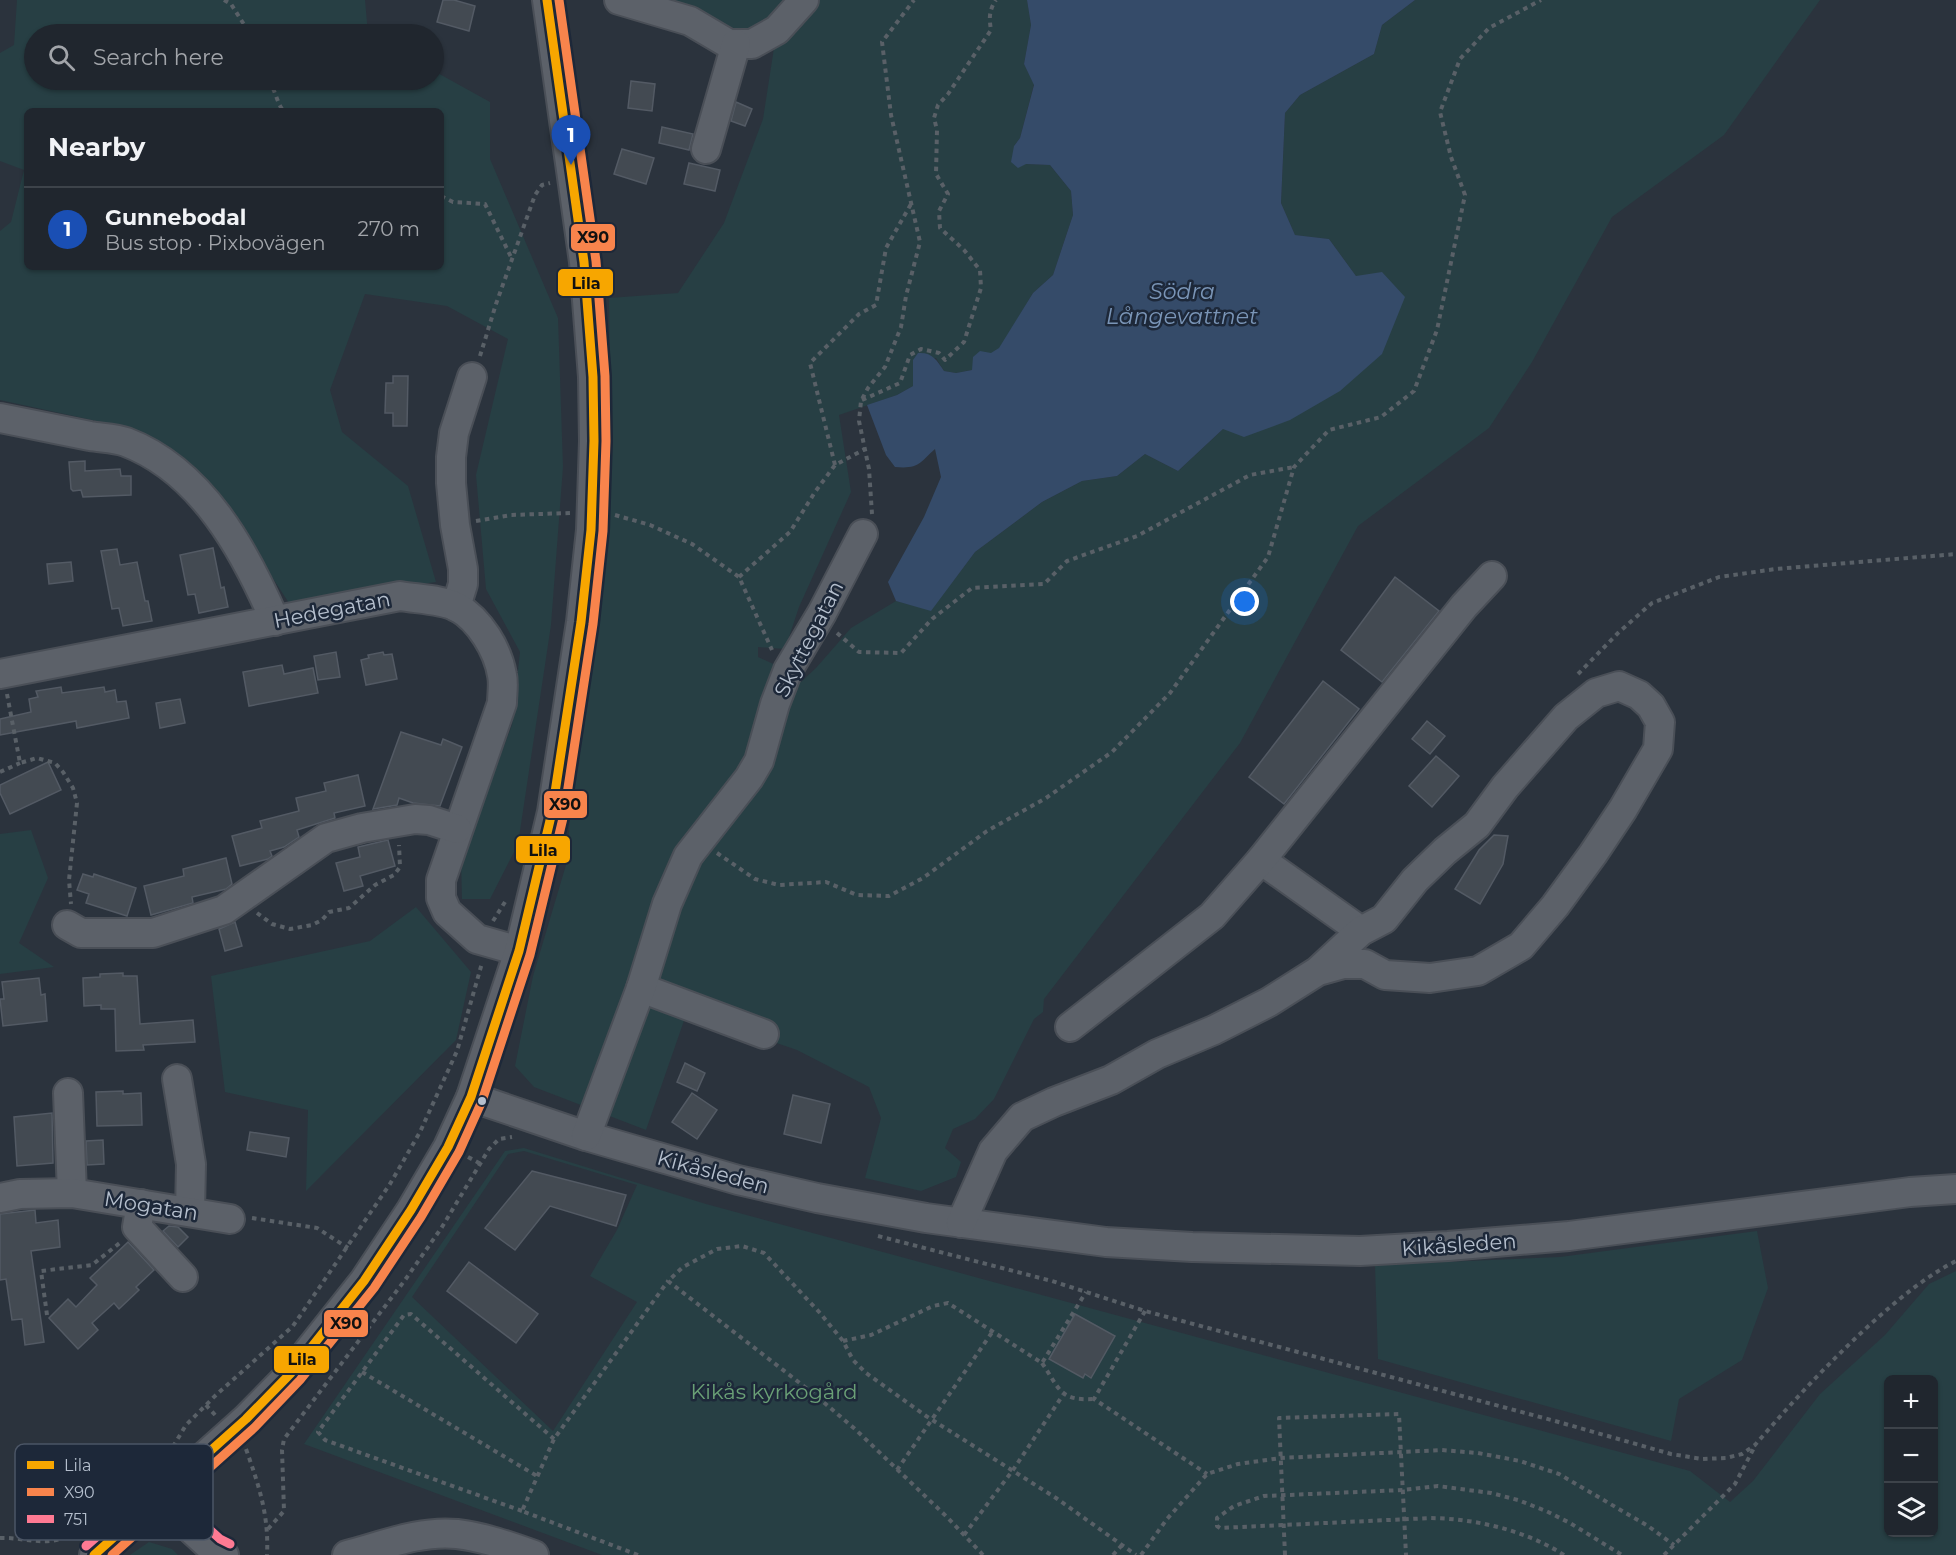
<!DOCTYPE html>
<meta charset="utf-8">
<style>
body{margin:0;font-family:Montserrat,sans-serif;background:#2d323a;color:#f1f3f6}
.controls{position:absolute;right:18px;bottom:18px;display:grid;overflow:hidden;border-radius:9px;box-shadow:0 2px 4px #0004}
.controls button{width:54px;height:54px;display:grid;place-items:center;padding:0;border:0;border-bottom:2px solid #3d434a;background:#20262e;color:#f1f3f6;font:30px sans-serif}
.you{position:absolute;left:1245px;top:602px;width:21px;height:21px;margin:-15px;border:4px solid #fff;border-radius:50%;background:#1a73e8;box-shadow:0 0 0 9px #1a73e833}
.badge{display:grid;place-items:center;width:39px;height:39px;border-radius:50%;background:#bca0f2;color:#fff;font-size:20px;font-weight:700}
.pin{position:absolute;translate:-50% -50px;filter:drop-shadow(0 2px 3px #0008)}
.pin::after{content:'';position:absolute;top:32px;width:21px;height:18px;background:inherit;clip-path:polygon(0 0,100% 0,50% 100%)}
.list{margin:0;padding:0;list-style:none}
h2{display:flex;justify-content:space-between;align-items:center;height:78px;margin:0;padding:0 24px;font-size:26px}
h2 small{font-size:20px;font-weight:400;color:#a2a5aa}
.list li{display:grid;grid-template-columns:39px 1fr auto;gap:18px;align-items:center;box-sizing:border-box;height:84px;padding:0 24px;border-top:2px solid #3d434a}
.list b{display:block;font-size:22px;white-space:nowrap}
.list p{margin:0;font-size:20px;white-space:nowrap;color:#a2a5aa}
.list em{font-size:20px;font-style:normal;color:#a2a5aa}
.icon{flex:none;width:33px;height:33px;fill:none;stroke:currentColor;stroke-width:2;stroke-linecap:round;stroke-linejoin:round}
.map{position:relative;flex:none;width:1956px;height:1555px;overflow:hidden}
.search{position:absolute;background:#20262e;box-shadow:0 2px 4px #0004;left:24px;top:24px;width:420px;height:66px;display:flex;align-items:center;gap:15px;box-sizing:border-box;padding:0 21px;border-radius:33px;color:#a2a5aa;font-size:22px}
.panel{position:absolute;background:#20262e;box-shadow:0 2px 4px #0004;left:24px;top:108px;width:420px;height:162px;border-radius:9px}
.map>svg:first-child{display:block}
</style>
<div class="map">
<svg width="1956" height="1555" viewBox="0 0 1956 1555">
<rect width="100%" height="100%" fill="#2b333d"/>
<g fill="#273f44" fill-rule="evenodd">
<path d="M17 0H365L368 34H34V80H434V71L490 102V159L558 318 563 467 551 625 518 844 490 899H462L461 860 512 725 520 652 486 589 476 475 508 339 447 306 365 294 330 390 342 432 408 486 436 582 289 603 232 516 124 427 0 400V231L11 222 24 170 0 161V53L14 45ZM27 111H441V267H27Z"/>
<path d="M638 0H1027L1031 25 1024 64 1034 84 1020 138 1014 146 1026 164 1050 165 1071 191 1073 215 1053 275 1033 293 1000 348 972 370 956 373 944 371 936 358 913 360V386L897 395 839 415 851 492 799 607 785 649 758 647V657L784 669 801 682 816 668 851 628 896 601 931 610 975 552 1042 502 1082 481 1117 476 1145 454 1178 471 1223 429 1356 276 1329 239 1295 235 1281 203 1285 113 1300 95 1374 54 1382 25 1415 0H1820L1724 135 1612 217 1532 362 1489 428 1358 526 1240 743 1044 999 1043 1012 1034 1019 994 1099 975 1119 953 1129 945 1148 961 1162 956 1177 921 1191 865 1178 881 1118 869 1087 797 1050 687 1012 646 1130 534 1087 515 1066 533 976 566 865 571 809 588 702 611 488 609 298 678 293 724 223 763 119 774 48Z"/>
<path d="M31 830 48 878 19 943 54 967 0 974V834Z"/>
<path d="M416 907 471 972 456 1040 306 1191 308 1110 225 1092 211 976 370 941Z"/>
<path d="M524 1148 706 1204 1690 1471 1730 1502 1753 1481 1820 1394 1885 1335 1929 1284 1956 1271V1555H602L304 1444 505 1151ZM524 1151 637 1185 617 1230 590 1276 637 1302 553 1431 412 1297 508 1154ZM1888 1380H1934V1532H1888Z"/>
<path d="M1757 1231 1768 1288 1742 1360 1679 1399 1671 1441 1378 1359 1375 1265 1560 1257Z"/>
<path d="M149 1542 172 1549 178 1555H130Z"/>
</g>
<path fill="#354b69" d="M1027 0H1415L1382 25 1374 54 1300 95 1285 113 1281 203 1295 235 1329 239 1356 276 1382 272 1405 297 1382 354 1340 391 1290 420 1244 437 1223 429 1178 471 1145 454 1117 476 1082 481 1042 502 975 552 931 611 896 601 888 582 924 517 941 477 935 449C919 463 920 469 895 467L886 455 867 405 897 395 913 386V360L918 353C932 352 937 360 944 371L956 373 972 370 973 357 980 351 991 353 999 348 1033 293 1053 275 1073 215 1071 191 1050 165 1026 164 1018 168 1011 162 1014 146 1020 138 1034 85 1024 64 1031 25Z"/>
<g fill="#434a52" stroke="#535a64" stroke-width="1.5">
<path d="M443 0H454L475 6 469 31 437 22Z"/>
<path d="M631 81 655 84 652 111 628 108Z"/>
<path d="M736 102 752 109 745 126 731 121Z"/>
<path d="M662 127 693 134 689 150 659 143Z"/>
<path d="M622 149 654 158 646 184 614 174Z"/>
<path d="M689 163 720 170 715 191 684 184Z"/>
<path d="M393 376H408L407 426H393V413H385L386 383H393Z"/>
<path d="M85 461V471L120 469 121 476H131V495L83 497 81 490 73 491 71 489 69 462Z"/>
<path d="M213 548 221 588 224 587 228 607 199 613 195 594 188 595 180 555Z"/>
<path d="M117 549 120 565 137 562 145 601H148L152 621 123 626 119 608 112 609 101 551Z"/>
<path d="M71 562 73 581 49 584 47 564Z"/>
<path d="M1395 577 1439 611 1382 682 1341 650Z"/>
<path d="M336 652 340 677 318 680 314 656Z"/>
<path d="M383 652 384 655 392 654 397 679 366 685 361 660 369 658 368 655Z"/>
<path d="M282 665 284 674 313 668 318 693 249 706 243 672Z"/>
<path d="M1323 681 1359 709 1284 804 1249 777Z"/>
<path d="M61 687 62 693 104 687 105 692 115 690 117 702 126 701 129 718 77 728 76 721 0 735V719L31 712 29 699 38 697 36 691Z"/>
<path d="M180 699 185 723 160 728 156 703Z"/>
<path d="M1427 721 1445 736 1430 754 1412 739Z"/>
<path d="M401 732 441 745 443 739 462 747 440 806 413 803 399 798 397 805 373 809Z"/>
<path d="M1436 756 1459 776 1432 807 1409 786Z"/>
<path d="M48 762 61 790 10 814 0 793V785Z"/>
<path d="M358 775 365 806 334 813 335 818 297 830 299 837 284 847 270 851 272 856 268 859 240 866 232 836 262 828 260 821 299 811 296 798 326 791 324 783Z"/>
<path d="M1494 835 1508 836 1503 864 1480 904 1455 889 1479 850Z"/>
<path d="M388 840 395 866 360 876 363 886 344 891 336 863 360 857 358 847Z"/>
<path d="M226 858 232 884 226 889 192 897 193 903 151 915 144 886 184 876 183 869Z"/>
<path d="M83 874 93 877 94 874 136 888 127 916 86 903 89 894 77 890Z"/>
<path d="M235 922 242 946 225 951 219 929Z"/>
<path d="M123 973V976H137L140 1024 193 1020 195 1042 143 1045 144 1050 116 1051 115 1009H101V1005L84 1006 83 978 100 977V974Z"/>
<path d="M39 978 41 995 45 994 47 1021 3 1026 0 999H4L2 982Z"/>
<path d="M685 1063 705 1073 697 1091 677 1082Z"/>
<path d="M123 1091V1094L141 1093 142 1125 97 1126 96 1092Z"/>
<path d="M692 1093 717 1110 697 1139 672 1122Z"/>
<path d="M793 1095 830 1104 821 1143 784 1134Z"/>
<path d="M52 1113 53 1163 17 1166 14 1117Z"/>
<path d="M250 1132 289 1138 286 1157 247 1150Z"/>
<path d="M103 1140 104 1164 87 1165 86 1141Z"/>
<path d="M532 1171 626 1195 616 1226 550 1206 515 1250 485 1228Z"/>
<path d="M35 1210 36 1223 58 1220 60 1247 31 1251 44 1342 25 1345 22 1319 12 1320 6 1279 0 1280V1214Z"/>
<path d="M169 1226 178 1227 188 1237 178 1247 163 1231Z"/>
<path d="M128 1242 154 1270 136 1287 139 1290 119 1309 114 1303 92 1323 98 1330 78 1349 49 1318 68 1299 76 1307 97 1285 90 1278Z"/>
<path d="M469 1262 538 1314 516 1343 447 1291Z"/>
<path d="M1075 1314 1115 1336 1091 1378 1085 1374 1083 1378 1049 1359Z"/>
</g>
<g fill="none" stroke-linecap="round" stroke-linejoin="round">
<g stroke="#4a4f57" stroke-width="32">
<g id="minor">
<path d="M619 0 690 21 729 44H752L777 30 804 0"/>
<path d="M706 149 736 44"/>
<path d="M0 418C30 424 60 430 90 436 102 438 115 438 126 442 202 471 245 551 275 621"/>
<path d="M456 607 463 584V569L455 525 451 483V457L454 433 472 377"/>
<path d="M0 674 400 596C418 599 444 600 457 607 480 620 498 650 502 675 504 684 502 694 502 703L441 880V898L447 912 477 939 519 951"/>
<path d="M1261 860 1361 931"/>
<path d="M67 925 81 933H153L224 910 326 838 362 828 415 819 429 820 457 829"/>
<path d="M641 988 764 1034"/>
<path d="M1070 1027 1212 916 1261 860 1464 606 1492 576"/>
<path d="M177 1079 191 1164 190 1211"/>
<path d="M68 1093 72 1193"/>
<path d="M471 1097 586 1136 738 1180 817 1198 926 1218 1106 1242 1192 1247 1360 1251 1448 1246 1569 1236 1910 1192 1956 1189"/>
<path d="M586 1136 641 988 667 904 688 856 749 778 759 761 775 704 788 670 822 613 863 534"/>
<path d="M0 1198 20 1194 72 1193 230 1219"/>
<path d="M141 1204 137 1227 183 1277"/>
<path d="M961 1223 993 1151 1022 1117 1054 1102 1111 1080 1157 1054 1214 1030 1269 1002 1318 971 1361 931 1384 919 1415 880 1445 851 1477 825 1505 787 1566 717 1596 693 1619 686 1639 695 1651 706 1660 722 1658 749 1623 809 1593 854 1555 906 1521 946 1478 971 1430 978 1385 975 1365 964H1343L1318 971"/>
<path d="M158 1499 213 1549 224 1555"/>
<path d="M94 1555 246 1419 291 1373 364 1281 411 1210 448 1147 471 1097 519 951 552 812 581 622 591 530 594 441 593 377 584 262 547 0"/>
<path d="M347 1555C382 1546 420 1530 457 1534 483 1537 509 1546 534 1555"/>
</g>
</g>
<g stroke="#596067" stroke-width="4" stroke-dasharray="4.5 4.5" stroke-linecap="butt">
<path d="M224 0 231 4 250 34"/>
<path d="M270 80 279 104 283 111"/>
<path d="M441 196 453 202 485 204 512 259"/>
<path d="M480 356 496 304 535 195 542 185 550 183"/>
<path d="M862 400 900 383 910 355 921 349 939 353 945 360 964 342 981 288 980 270 964 250 940 228 939 211 948 194 936 174 937 130 934 118 938 105 948 94 991 30C989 18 989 10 996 0"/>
<path d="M835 465 810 363 859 314 876 305 886 248 911 204"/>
<path d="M872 514 869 469 859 421 861 401 868 388 885 367 901 327 906 296 920 242 891 115 882 42 914 0"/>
<path d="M615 515 650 525 692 544 739 577 772 650"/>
<path d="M476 521 511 515 570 513"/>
<path d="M739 577 790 532 815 492 835 465 865 449"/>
<path d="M837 633 859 652 901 653 932 619 972 588 1044 584 1067 561 1137 536 1250 475 1294 467"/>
<path d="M1578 674 1618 633 1652 603 1719 577 1776 569 1956 554"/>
<path d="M7 694 20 763 37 758 55 763 63 772 73 788 77 803 69 880 71 904"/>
<path d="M0 772 20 763"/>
<path d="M717 853 755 879 779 885 826 882 857 895 889 896 923 878 987 831 1046 798 1112 752 1170 693 1268 557 1294 467 1329 430 1381 417 1414 391 1437 330 1465 195 1451 157 1440 112 1460 59 1489 28 1541 0"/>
<path d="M257 913 272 924 290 929 312 925 322 920 329 912 349 908 375 885 394 875 400 867 399 845"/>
<path d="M493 921 505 902"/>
<path d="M468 1157 481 1164"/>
<path d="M252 1218 317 1228 348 1248"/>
<path d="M878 1236 1052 1281 1145 1311 1555 1421 1671 1454 1702 1459 1726 1458 1742 1454 1755 1445C1793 1401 1831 1360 1874 1321 1900 1298 1925 1277 1956 1261"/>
<path d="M1145 1311 1094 1399 1207 1474"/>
<path d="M47 1315 41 1271 92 1265 121 1242"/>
<path d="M843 1341 871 1335 933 1306 948 1303 1042 1363 1086 1292"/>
<path d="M1042 1363C1060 1389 1059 1401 1094 1399"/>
<path d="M362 1372 537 1476"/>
<path d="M206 1405 216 1416"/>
<path d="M246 1449C259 1486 269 1515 267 1555"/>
<path d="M897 1470 993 1331"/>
<path d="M522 1511 325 1440 318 1432 404 1315 411 1314 554 1439"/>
<path d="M268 1529 284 1511 282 1450 284 1439 405 1280 442 1227 489 1149 499 1139 512 1137"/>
<path d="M964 1535 1013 1470 1063 1395"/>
<path d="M0 1538C23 1537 47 1547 67 1536L158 1462 171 1450 186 1425 216 1395 293 1326 390 1184 420 1132 457 1051 482 963"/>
<path d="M638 1555 522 1511 554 1439 668 1281"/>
<path d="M983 1555 948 1518 855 1429 814 1394 668 1281 683 1267 717 1249 742 1246 764 1253 820 1313 843 1341 853 1360 866 1373 926 1416 1056 1498 1136 1555"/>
<path d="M1113 1555 1122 1545"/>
<path d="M1141 1555 1167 1519 1207 1474 1238 1464 1281 1458 1442 1450 1478 1453 1520 1461 1559 1474 1648 1526 1674 1545"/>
<path d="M1285 1555 1279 1418 1399 1414 1406 1555"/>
<path d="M1564 1555C1525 1530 1476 1519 1431 1518L1220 1528 1217 1526V1518L1234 1506 1264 1496 1403 1490 1438 1486 1491 1493 1518 1500 1546 1511 1570 1523 1622 1555"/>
<path d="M1664 1555 1735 1484 1755 1446"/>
</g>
<use href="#minor" stroke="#5c6169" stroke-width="28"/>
<g stroke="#1d2839" stroke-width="14">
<path id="bus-1" d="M94 1555 246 1419 291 1373 364 1281 411 1210 448 1147 471 1097 519 951 552 812 581 622 591 530 594 441 593 377 584 262 547 0"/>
</g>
<g stroke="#1d2839" stroke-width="14">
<path id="bus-2" d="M112 1555 255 1427 300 1380 374 1288 421 1217 459 1152 482 1101 530 955 564 814 593 624 603 531 606 441 605 376 596 261 559 0"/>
</g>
<g stroke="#1d2839" stroke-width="14">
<g id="bus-3">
<path d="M166 1490 220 1539 230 1544"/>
<path d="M86 1546 150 1490"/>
</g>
</g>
<use href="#bus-1" stroke="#f7a600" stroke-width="9"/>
<use href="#bus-2" stroke="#f8844c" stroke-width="9"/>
<use href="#bus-3" stroke="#fe7a93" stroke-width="9"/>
</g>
<circle fill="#b5bfcd" stroke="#1d2839" stroke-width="2" cx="482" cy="1101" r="5"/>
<g text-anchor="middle" stroke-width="5" stroke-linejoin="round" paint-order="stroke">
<g font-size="21" fill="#b5bfcd" stroke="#1d2839">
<text transform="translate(332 610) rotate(-11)" y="7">Hedegatan</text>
<text transform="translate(809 639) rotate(-63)" y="7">Skyttegatan</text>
<text transform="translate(713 1172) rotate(15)" y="7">Kikåsleden</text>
<text transform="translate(151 1206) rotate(9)" y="7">Mogatan</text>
<text transform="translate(1459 1245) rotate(-4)" y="7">Kikåsleden</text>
</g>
<g font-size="21" fill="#6aa076" stroke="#1d2839">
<text x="774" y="1399">Kikås kyrkogård</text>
</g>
<g font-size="22" font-style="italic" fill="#7a95b7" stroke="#1d2839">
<text x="1182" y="299">Södra<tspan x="1182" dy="25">Långevattnet</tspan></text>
</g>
</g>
<rect x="15" y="1444" width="198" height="96" rx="9" fill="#1d2839" stroke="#4b5565" stroke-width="1.5"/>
<rect x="27" y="1461" width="27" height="8" fill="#f7a600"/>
<rect x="27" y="1488" width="27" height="8" fill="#f8844c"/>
<rect x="27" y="1515" width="27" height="8" fill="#fe7a93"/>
<g font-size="16" fill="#b5bfcd">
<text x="64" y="1471">Lila</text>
<text x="64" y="1498">X90</text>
<text x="64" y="1525">751</text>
</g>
<g stroke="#1d2839" stroke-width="2">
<rect x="570" y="223" width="46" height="29" rx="6" fill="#f8844c"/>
<rect x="557" y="268" width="57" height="29" rx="6" fill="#f7a600"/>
<rect x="543" y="790" width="45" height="29" rx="6" fill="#f8844c"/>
<rect x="515" y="835" width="56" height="29" rx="6" fill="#f7a600"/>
<rect x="323" y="1309" width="46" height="29" rx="6" fill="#f8844c"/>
<rect x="273" y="1345" width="57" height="29" rx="6" fill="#f7a600"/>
</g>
<g font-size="16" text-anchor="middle" font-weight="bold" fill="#111">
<text x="593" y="243">X90</text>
<text x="586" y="289">Lila</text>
<text x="565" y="810">X90</text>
<text x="543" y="856">Lila</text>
<text x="346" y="1329">X90</text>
<text x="302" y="1365">Lila</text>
</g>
</svg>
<div class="controls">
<button>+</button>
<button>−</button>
<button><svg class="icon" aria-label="layers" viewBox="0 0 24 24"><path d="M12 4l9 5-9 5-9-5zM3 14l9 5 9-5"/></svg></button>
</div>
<div class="you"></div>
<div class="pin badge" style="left:571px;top:165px;background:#1a4fb4">1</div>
<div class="search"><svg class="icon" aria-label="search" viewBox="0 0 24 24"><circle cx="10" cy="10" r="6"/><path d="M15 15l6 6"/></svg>Search here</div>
<section class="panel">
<h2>Nearby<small></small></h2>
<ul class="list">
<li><span class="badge" style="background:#1a4fb4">1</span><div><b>Gunnebodal</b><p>Bus stop · Pixbovägen</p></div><em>270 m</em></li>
</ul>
</section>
</div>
